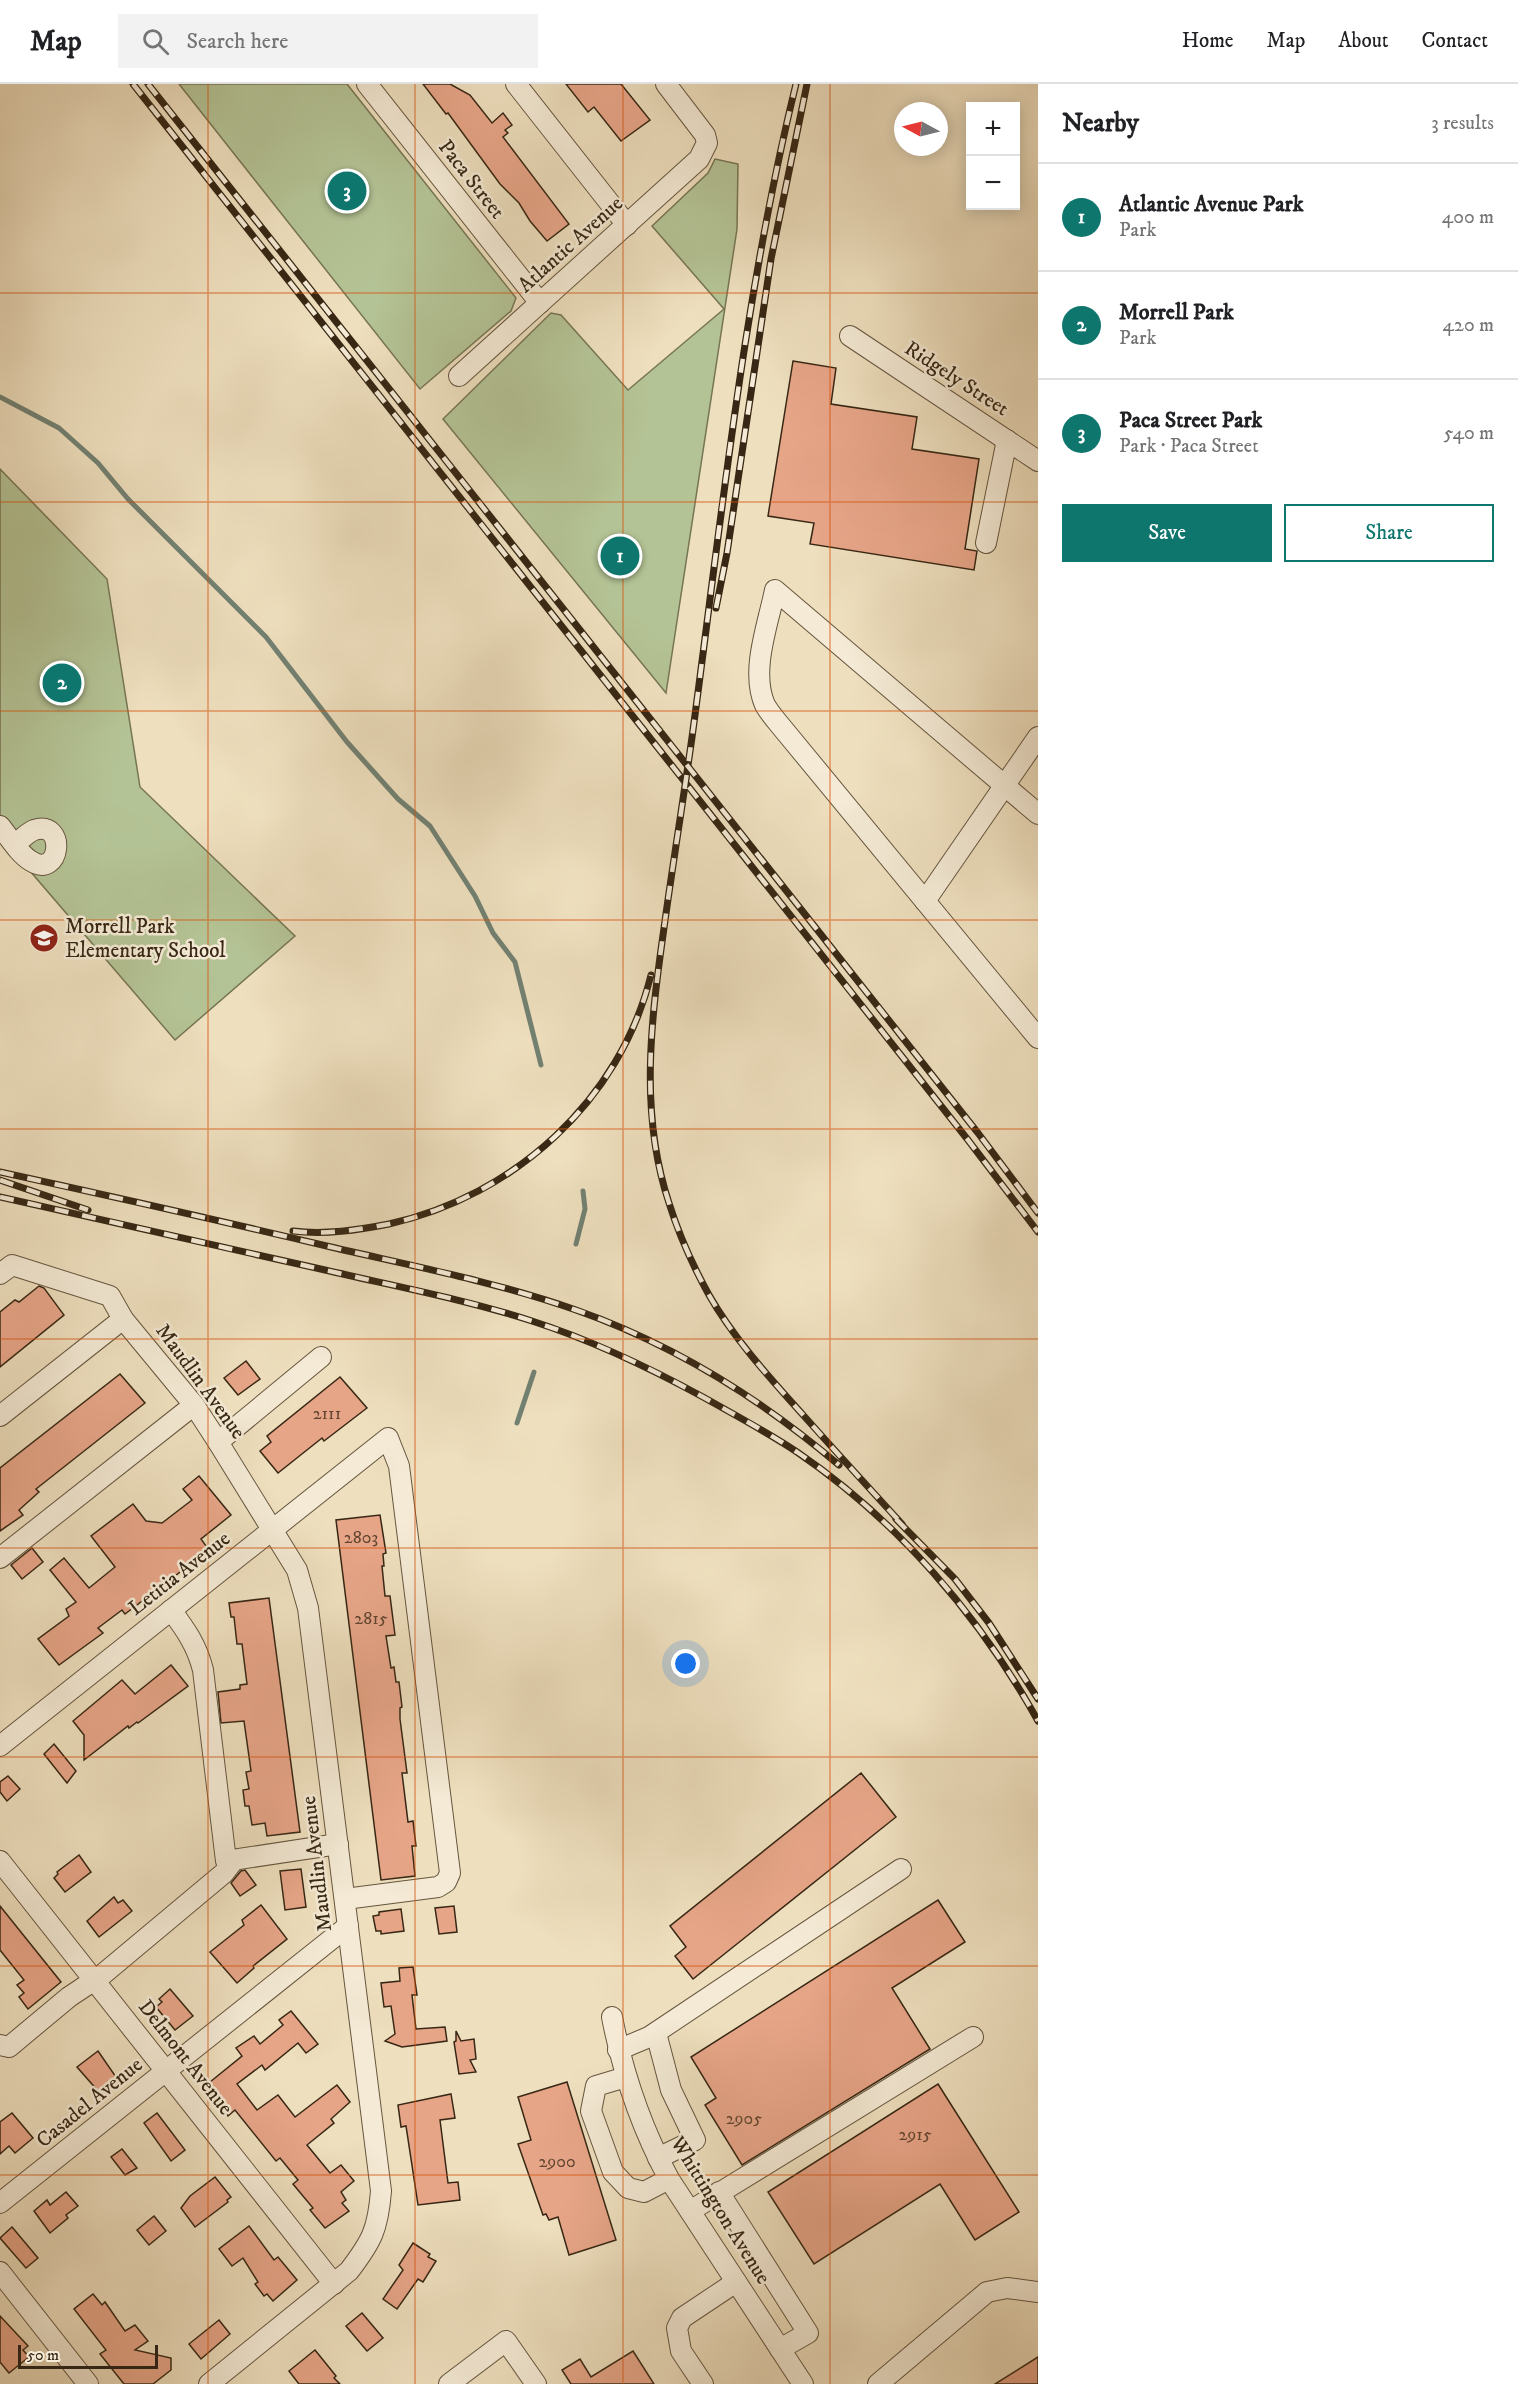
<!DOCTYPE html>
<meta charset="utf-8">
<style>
body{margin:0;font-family:"IM FELL DW Pica",serif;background:#f2f2f2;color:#202124}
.controls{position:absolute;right:18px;top:18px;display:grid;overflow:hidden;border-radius:0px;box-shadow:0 3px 15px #0003}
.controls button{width:54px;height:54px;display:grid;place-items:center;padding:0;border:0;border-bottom:2px solid #e0e0e0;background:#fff;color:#202124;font:30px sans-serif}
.compass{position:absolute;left:894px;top:18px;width:54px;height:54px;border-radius:50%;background:#fff;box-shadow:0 3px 15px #0003;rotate:277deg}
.scale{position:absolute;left:18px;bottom:15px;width:140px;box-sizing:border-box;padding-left:6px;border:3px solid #372714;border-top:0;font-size:16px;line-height:21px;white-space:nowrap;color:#372714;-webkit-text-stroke:4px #f4ead5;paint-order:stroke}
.you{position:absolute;left:686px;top:1580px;width:21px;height:21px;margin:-15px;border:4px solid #fff;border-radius:50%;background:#1a73e8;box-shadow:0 0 0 9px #1a73e833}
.badge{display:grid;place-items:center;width:39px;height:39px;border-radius:50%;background:#0f766e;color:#fff;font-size:20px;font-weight:700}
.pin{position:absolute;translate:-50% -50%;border:3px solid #fff;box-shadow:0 2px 6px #0006}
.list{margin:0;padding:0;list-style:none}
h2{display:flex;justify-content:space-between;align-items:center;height:78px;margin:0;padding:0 24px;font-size:26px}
h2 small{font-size:20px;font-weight:400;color:#757577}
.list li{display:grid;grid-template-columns:39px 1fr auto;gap:18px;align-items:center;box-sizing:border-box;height:108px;padding:0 24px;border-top:2px solid #e0e0e0}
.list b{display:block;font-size:22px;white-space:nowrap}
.list p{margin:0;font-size:20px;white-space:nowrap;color:#757577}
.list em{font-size:20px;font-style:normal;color:#757577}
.actions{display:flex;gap:12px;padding:18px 24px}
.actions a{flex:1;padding:14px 0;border:2px solid #0f766e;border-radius:0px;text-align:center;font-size:21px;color:#0f766e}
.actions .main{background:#0f766e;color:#fff}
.icon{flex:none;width:33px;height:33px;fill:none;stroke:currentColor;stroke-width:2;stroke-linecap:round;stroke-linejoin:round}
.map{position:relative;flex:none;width:1038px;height:2300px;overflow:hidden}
header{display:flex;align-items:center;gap:36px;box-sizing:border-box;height:84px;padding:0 30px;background:#fff;border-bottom:2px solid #e0e0e0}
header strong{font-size:28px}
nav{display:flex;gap:33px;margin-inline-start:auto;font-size:21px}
.search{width:420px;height:54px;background:#f2f2f2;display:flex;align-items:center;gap:15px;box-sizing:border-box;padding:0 21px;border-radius:0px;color:#757577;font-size:22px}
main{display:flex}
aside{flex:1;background:#fff}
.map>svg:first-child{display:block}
</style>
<header>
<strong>Map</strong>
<div class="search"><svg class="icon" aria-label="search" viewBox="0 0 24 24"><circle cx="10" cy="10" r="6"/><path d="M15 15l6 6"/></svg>Search here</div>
<nav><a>Home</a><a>Map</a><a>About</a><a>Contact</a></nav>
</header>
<main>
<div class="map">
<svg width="1038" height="2300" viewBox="0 0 1038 2300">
<rect width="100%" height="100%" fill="#eedfbe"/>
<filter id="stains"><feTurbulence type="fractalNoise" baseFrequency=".00333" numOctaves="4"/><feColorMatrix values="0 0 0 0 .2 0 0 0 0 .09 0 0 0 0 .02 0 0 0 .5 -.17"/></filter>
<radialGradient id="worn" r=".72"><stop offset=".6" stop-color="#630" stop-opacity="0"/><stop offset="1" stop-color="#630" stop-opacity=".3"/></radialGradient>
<g fill="#b4c395" stroke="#767554" stroke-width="1.5">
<path d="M179 0H347L516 214 511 227 420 305Z"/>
<path d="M715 75 738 80 737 145 666 609 443 335 551 229 561 231 628 306 724 225 652 142 708 89Z"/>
<path d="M0 385 107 495 140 703 295 852 175 956 0 752Z"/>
</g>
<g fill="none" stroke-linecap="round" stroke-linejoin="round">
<g stroke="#728172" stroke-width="5">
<path d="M0 313 59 344 98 379 128 415 266 553 347 658 398 715 430 742 475 812 493 849 515 878 541 981"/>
<path d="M576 1160 585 1125 583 1107"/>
<path d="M517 1339 534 1288"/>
</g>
</g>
<g fill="#e7a588" stroke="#372714" stroke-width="1.5">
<path d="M423 0H450L470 11 492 39 503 29 512 41 505 46 508 49 503 53 569 140 547 157 530 137 519 119 500 100 448 29 446 30Z"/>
<path d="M566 0H621L650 36 621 57 594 23 588 28Z"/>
<path d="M793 277 836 284 831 320 917 333 912 365 979 375 965 465 977 467 974 486 810 460 814 439 768 432Z"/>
<path d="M39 1202 44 1204 64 1231 0 1283V1228L15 1216 19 1218Z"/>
<path d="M246 1277 260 1295 238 1311 224 1294Z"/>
<path d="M120 1290 145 1319 36 1405 39 1408 19 1426 23 1431 0 1447V1384Z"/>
<path d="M340 1293 367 1324 324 1357 322 1354 278 1389 260 1367 271 1358 267 1352Z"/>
<path d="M199 1392 231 1431 201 1455 209 1466 125 1530 122 1526 98 1544 103 1549 59 1581 38 1555 69 1532 66 1525 76 1518 50 1486 64 1474 89 1504 115 1483 91 1452 133 1420 146 1437 162 1439 192 1416 183 1405Z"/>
<path d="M380 1431 386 1469 383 1470 384 1482H382L385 1512H390L395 1551 386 1552 391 1584 394 1583 396 1598H399L402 1623 400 1624V1635L407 1689H402L408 1738 413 1737 416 1762H412L415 1792 381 1796 336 1436Z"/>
<path d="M32 1464 43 1478 22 1495 11 1481Z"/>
<path d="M269 1514 300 1748 267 1752 265 1739 252 1741 249 1722H245L243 1706 249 1705 246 1688 251 1687 244 1637 221 1639 218 1608 240 1605V1601L247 1600 242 1560H237L234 1533H231L229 1519Z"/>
<path d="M171 1581 188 1602 138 1639 137 1638 129 1644 128 1642 84 1676V1651L73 1637 122 1596 135 1610Z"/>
<path d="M54 1660 76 1687 67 1699 44 1670Z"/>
<path d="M861 1689 896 1733 693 1895 675 1872 686 1863 670 1842Z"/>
<path d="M8 1692 20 1705 7 1717 0 1708V1698Z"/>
<path d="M79 1771 91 1788 65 1808 54 1794 58 1790 57 1788Z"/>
<path d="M301 1785 306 1823 285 1826 280 1787Z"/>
<path d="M245 1786 256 1801 240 1812 231 1799 241 1787Z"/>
<path d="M114 1813 118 1819 123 1816 132 1827 99 1853 87 1837Z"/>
<path d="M938 1816 965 1858 892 1904 930 1965 742 2081 705 2021 716 2014 691 1973Z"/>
<path d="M261 1821 287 1855 253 1882 254 1884 237 1899 210 1868 244 1841 242 1836Z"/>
<path d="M0 1822 61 1898 28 1925 19 1913 24 1909 17 1901 24 1896 0 1866Z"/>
<path d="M454 1822 457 1848 439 1850 435 1824Z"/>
<path d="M401 1825 404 1847 381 1850V1847H376L373 1832 379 1831V1828Z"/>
<path d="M413 1883 417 1911H412L416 1945 445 1943 447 1957 402 1963 385 1957 395 1950 391 1922 384 1923 381 1899 400 1897 399 1884Z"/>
<path d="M170 1905 193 1932 175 1946 156 1923 162 1918 159 1915Z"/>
<path d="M291 1927 318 1960 306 1969 298 1959 265 1986 262 1981 237 2000 257 2026 278 2011 295 2033 337 2001 350 2018 331 2035 334 2039 307 2061 330 2089 341 2081 354 2097 341 2108 346 2116 342 2119 349 2127 325 2144 310 2126 313 2124 293 2100 298 2096 280 2074 276 2077 235 2026 228 2032 205 2002 242 1972 236 1964 254 1952 260 1960 283 1941 279 1936Z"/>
<path d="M456 1947 461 1957 474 1955 476 1975 470 1976 476 1988 459 1990 454 1958 456 1957Z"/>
<path d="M98 1967 116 1993 98 2007 77 1983Z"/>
<path d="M567 1998 616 2156 569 2171 558 2133 549 2136 546 2130 543 2131 518 2060 531 2056 518 2013Z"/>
<path d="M938 2000 1019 2128 975 2156 940 2100 814 2180 768 2108Z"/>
<path d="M451 2010 455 2034 440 2036 448 2099 458 2098 460 2116 418 2121 406 2042 401 2043 398 2021Z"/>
<path d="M12 2029 33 2054 15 2069 9 2062 0 2070V2038Z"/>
<path d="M157 2029 185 2066 171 2077 144 2039Z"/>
<path d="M122 2065 137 2084 125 2091 111 2073Z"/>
<path d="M215 2093 231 2113 227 2116 228 2118 195 2143 181 2124 190 2112Z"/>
<path d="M66 2108 78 2122 66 2131 68 2134 50 2149 34 2127 47 2116 50 2121Z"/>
<path d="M154 2132 166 2147 149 2161 137 2146Z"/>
<path d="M249 2142 274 2176 278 2173 297 2196 273 2217 267 2210 264 2212 255 2200 258 2198 243 2174 232 2182 219 2165Z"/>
<path d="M12 2143 38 2174 26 2184 0 2154Z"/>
<path d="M413 2159 430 2170 428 2173 436 2177 423 2198 418 2195 397 2225 383 2215 403 2186 399 2181Z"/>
<path d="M93 2210 102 2221 105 2218 125 2247 135 2241 148 2257 135 2266 171 2274V2286L153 2300H124L100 2270 106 2266 74 2225Z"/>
<path d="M362 2229 383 2254 367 2267 346 2242Z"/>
<path d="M0 2232 28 2262 23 2266 29 2273 9 2289 0 2278Z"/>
<path d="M219 2236 230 2250 201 2275 189 2260Z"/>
<path d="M315 2266 336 2292 334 2294 340 2300H299L289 2287Z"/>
<path d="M633 2267 654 2300H571L562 2286 580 2275 591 2293Z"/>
<path d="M1038 2273V2300H995Z"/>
</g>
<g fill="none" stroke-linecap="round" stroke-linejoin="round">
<g stroke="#65553e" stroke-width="22">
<g id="minor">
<path d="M367 0 540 219"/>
<path d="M516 0 627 141"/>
<path d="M850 252 1038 377"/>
<path d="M459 292 699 75 707 59 705 51 666 0"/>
<path d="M986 459 1007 356"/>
<path d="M1038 730 775 506C768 541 750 587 765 621 769 628 774 634 779 640L1038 954"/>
<path d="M0 742C9 753 19 770 31 777 61 796 67 735 34 746 27 749 21 756 15 760"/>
<path d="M925 817 1038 653"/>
<path d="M0 1190 12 1181 110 1212 123 1235 194 1321 218 1358 297 1486 308 1524 381 2107C378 2145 372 2157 349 2187L209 2300"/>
<path d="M0 1332 123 1235"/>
<path d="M218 1358 321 1273"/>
<path d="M0 1474 194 1321"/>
<path d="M171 1526C186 1546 197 1562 203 1586L226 1777 338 1760"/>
<path d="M0 1662 388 1354 399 1382 450 1789 446 1798 438 1803 345 1815"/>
<path d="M0 1777 334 2200"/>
<path d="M612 1933C623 1990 641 2043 669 2095L803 2300"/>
<path d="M656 1949 671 2006 695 2056 658 2074"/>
<path d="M0 1961 9 1963 69 1913 102 1891 224 1789 234 1776"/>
<path d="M618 1966 649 1953 901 1785"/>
<path d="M626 1993 596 2002 591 2027 613 2088 628 2104 644 2108 669 2095"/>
<path d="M719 2108 808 2249 780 2265"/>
<path d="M0 2119 348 1842"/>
<path d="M690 2127 973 1953"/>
<path d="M0 2188 88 2300"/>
<path d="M449 2300 506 2257 536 2300"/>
<path d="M703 2300 681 2267 677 2244 682 2234 736 2198"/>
<path d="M878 2300 987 2208 1007 2204 1038 2208"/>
</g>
</g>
<use href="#minor" stroke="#f4ead5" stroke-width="20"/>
<g stroke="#372714" stroke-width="7">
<g id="rail">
<path d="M133 0 968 1056 1038 1148"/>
<path d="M148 0 978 1049 1038 1129"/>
<path d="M796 0C744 212 722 430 693 646 684 712 673 778 664 844 651 936 639 1029 669 1119 679 1151 693 1182 709 1211 734 1255 770 1294 804 1332 836 1368 869 1404 902 1440"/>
<path d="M716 524 727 469 771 175 807 0"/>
<path d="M0 1088C110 1112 221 1137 331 1163 413 1182 496 1198 576 1226 673 1260 761 1315 839 1381"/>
<path d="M0 1096 88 1126"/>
<path d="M0 1113C109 1137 217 1162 325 1186 394 1202 464 1215 532 1237 591 1256 648 1283 703 1313 735 1331 767 1348 797 1368 898 1437 979 1531 1038 1637"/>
<path d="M293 1147C325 1151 358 1146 389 1140 514 1112 620 1017 651 891"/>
<path d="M896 1435 955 1495 989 1539 1038 1615"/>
</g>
</g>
<use href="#rail" stroke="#f4ead5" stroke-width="4.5" stroke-dasharray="14" stroke-linecap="butt"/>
</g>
<path fill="none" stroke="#d6540d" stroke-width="1.5" stroke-opacity="0.55" d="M208 0V2300M415 0V2300M623 0V2300M830 0V2300M0 209H1038M0 418H1038M0 627H1038M0 836H1038M0 1045H1038M0 1255H1038M0 1464H1038M0 1673H1038M0 1882H1038M0 2091H1038"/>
<defs>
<g id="school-disc" transform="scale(1.5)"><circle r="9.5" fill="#8f2418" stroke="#f4ead5"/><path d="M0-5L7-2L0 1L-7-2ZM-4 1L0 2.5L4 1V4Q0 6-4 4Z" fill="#fff"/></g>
</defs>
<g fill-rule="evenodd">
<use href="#school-disc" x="44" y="854"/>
</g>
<g text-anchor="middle" stroke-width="5" stroke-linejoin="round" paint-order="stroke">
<g font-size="18" fill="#634631">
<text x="327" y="1335">2111</text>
<text x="361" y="1459">2803</text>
<text x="371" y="1540">2815</text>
<text x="744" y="2040">2905</text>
<text x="915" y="2056">2915</text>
<text x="557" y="2083">2900</text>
</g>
<g font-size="21" fill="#372714" stroke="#f4ead5">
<text transform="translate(472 95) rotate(52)" y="7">Paca Street</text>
<text transform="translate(570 160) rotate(-42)" y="7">Atlantic Avenue</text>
<text transform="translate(957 294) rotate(33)" y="7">Ridgely Street</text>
<text transform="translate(201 1297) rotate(54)" y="7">Maudlin Avenue</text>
<text transform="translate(179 1489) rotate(-38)" y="7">Letitia Avenue</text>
<text transform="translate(316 1780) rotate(-97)" y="7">Maudlin Avenue</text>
<text transform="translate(186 1973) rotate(52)" y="7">Delmont Avenue</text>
<text transform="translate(89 2018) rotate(-39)" y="7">Casadel Avenue</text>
<text transform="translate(721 2126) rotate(58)" y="7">Whittington Avenue</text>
</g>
<g font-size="21" fill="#372714" stroke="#f4ead5" text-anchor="start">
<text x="65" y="849">Morrell Park<tspan x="65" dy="24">Elementary School</tspan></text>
</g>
</g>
<rect width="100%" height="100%" filter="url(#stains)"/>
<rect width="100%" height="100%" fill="url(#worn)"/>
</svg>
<div class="controls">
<button>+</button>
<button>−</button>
</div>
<svg class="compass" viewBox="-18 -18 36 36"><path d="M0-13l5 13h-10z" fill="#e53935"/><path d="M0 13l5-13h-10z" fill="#757577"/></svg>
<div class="scale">50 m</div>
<div class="you"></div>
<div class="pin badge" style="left:620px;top:472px">1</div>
<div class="pin badge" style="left:62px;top:599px">2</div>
<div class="pin badge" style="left:347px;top:107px">3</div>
</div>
<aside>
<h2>Nearby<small>3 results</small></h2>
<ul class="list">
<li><span class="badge">1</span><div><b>Atlantic Avenue Park</b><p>Park</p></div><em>400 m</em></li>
<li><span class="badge">2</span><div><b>Morrell Park</b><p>Park</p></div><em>420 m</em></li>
<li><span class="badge">3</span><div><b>Paca Street Park</b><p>Park · Paca Street</p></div><em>540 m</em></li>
</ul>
<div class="actions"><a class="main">Save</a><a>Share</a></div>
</aside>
</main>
